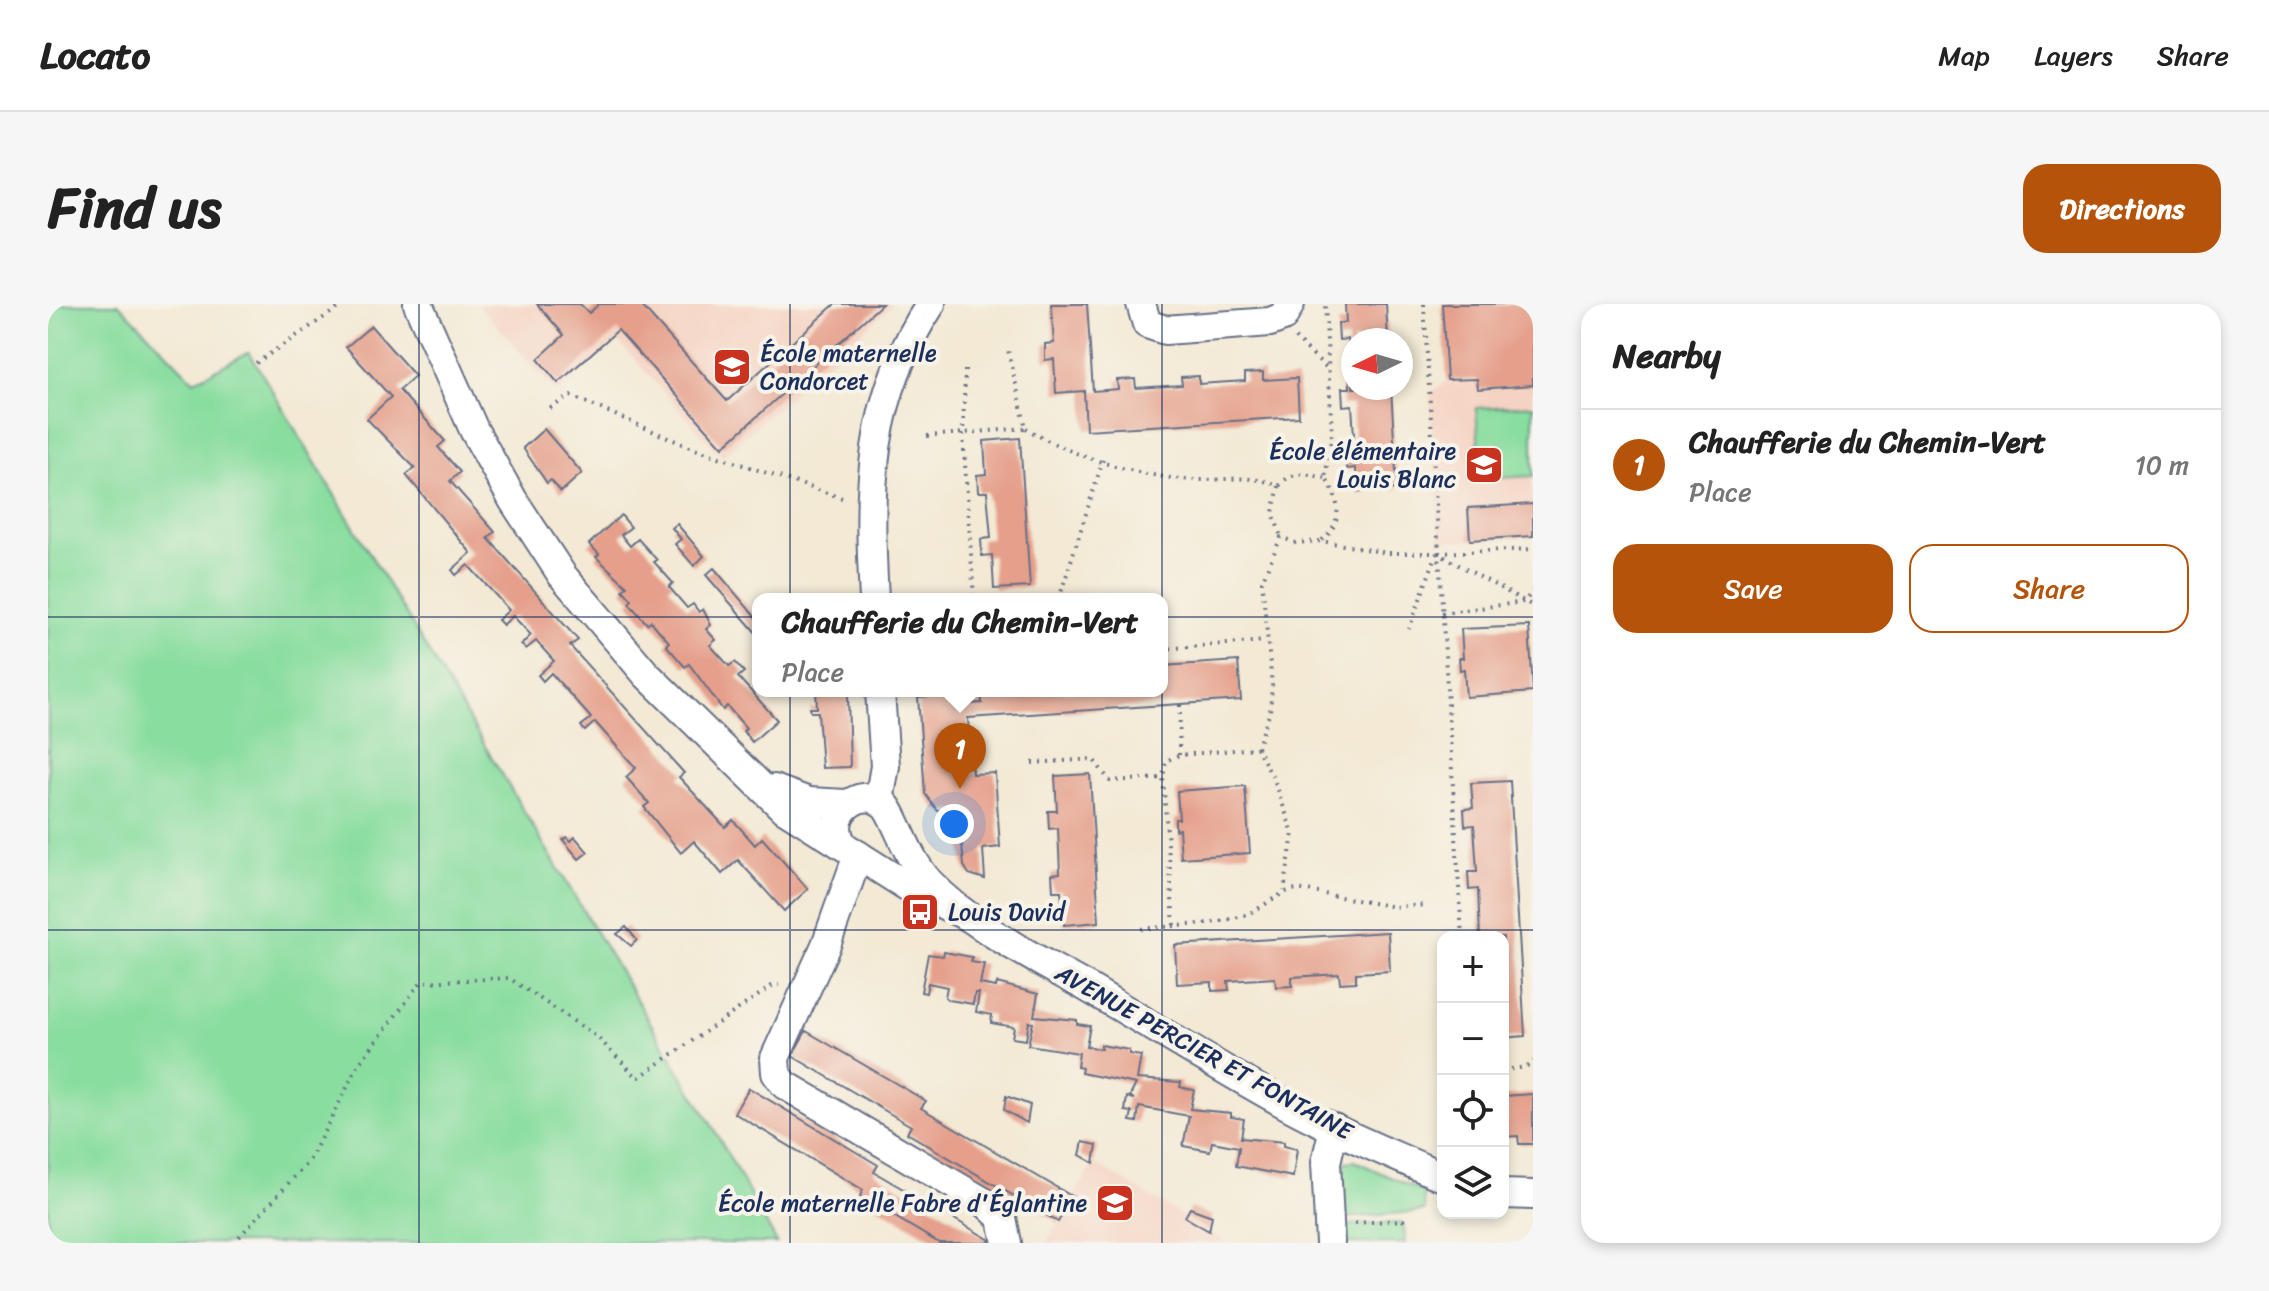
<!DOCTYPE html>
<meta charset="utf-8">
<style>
body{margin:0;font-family:Sriracha,sans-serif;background:#f6f6f6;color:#222}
.controls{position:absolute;right:24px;bottom:24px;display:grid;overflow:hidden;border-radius:16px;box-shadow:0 4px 12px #0003}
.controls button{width:72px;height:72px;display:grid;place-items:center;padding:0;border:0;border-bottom:2px solid #e0e0e0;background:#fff;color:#222;font:40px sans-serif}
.compass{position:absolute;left:1293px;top:24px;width:72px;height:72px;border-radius:50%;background:#fff;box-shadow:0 4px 12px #0003;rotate:265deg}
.you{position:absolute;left:906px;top:520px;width:28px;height:28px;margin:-20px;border:6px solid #fff;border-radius:50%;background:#1a73e8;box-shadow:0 0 0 12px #1a73e833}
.badge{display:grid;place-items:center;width:52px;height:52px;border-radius:50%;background:#b45309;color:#fff;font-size:26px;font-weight:700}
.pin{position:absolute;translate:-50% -66px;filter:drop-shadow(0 2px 4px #0008)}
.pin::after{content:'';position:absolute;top:42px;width:28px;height:24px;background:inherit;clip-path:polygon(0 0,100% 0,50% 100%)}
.popup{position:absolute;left:704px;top:289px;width:416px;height:104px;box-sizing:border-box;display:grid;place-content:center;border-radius:16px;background:#fff;filter:drop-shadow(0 2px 6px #0005);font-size:26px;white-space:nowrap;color:#767676}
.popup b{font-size:30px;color:#222}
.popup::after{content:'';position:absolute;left:50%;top:100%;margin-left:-16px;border:16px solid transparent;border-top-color:#fff}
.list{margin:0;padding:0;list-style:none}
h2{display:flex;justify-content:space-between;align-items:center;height:104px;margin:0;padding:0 32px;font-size:34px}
h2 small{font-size:26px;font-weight:400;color:#767676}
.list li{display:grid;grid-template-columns:52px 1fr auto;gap:24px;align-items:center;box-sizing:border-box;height:112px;padding:0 32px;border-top:2px solid #e0e0e0}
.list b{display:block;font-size:30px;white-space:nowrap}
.list p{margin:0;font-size:26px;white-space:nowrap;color:#767676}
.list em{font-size:26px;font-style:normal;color:#767676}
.actions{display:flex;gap:16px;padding:24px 32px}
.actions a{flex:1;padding:18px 0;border:2px solid #b45309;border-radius:24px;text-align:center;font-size:28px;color:#b45309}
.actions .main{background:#b45309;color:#fff}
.icon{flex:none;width:44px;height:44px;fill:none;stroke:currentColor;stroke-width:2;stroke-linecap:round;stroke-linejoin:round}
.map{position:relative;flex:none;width:1485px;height:939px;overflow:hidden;border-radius:24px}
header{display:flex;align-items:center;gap:48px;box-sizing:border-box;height:112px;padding:0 40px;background:#fff;border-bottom:2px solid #e0e0e0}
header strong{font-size:38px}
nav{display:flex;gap:44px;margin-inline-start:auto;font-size:28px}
.intro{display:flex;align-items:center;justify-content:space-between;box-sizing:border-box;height:192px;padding:0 48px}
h1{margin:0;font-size:56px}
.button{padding:20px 36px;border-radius:24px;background:#b45309;color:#fff;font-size:28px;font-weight:700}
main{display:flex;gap:48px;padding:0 48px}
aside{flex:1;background:#fff;border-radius:24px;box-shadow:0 4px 12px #0003}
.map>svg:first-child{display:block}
</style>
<header>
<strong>Locato</strong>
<nav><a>Map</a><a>Layers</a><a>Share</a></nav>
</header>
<div class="intro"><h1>Find us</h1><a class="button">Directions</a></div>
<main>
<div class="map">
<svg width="1485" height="939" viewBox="0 0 1485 939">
<rect width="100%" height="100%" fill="#f7f3e8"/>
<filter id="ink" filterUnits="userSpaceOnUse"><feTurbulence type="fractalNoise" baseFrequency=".0125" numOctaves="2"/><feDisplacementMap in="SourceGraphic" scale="16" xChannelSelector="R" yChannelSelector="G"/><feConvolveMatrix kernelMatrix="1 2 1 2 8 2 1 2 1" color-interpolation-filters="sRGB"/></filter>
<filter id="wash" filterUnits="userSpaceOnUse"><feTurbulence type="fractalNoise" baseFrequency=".006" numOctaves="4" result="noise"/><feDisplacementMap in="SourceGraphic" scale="32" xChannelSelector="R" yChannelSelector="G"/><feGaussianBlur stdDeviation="1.8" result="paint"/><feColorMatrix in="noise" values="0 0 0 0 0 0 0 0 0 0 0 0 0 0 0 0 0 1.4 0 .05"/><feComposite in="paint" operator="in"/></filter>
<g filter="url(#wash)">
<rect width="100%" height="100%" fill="#f3e9d4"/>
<g fill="#f5d3c2">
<path d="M430 0H845L674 153 569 36 509 90Z"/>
<path d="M1429 75 1431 85 1485 81V232L1391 238 1382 90 1399 76Z"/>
<path d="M1046 859 1180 939H998Z"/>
</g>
<g fill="#88dd9f" stroke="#52867e" stroke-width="2">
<path d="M0 0H71L146 77 201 48 663 820 729 939H0Z"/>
<path d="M1485 101V172L1433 175 1428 104Z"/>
<path d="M1307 857 1375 888 1377 907 1297 914 1294 865 1298 858Z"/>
<path d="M1352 919 1356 923 1357 939H1296V929L1301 921Z"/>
</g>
<g id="blocks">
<g fill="#e59f8a">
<path d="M489 0H532L541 9 551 0H592L679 97 787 0H834L675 143 570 26 510 79 490 55 516 31Z"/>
<path d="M1003 0H1039L1045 87 1070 85 1069 76 1087 75 1088 84 1134 81 1133 73 1151 72V80L1197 77V69L1215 68V76L1249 74 1251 113 1038 126 1036 87 1008 89 1006 55 997 56V40L1006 39Z"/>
<path d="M1297 0H1338L1340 36H1305V84H1343L1349 185 1309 188 1308 164 1299 165 1298 148H1307L1304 101 1295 102 1294 84H1302L1300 35 1291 36 1290 19H1298Z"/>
<path d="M1394 0H1485V81L1430 85 1429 75 1399 76Z"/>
<path d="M323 22 367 72 351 86 397 137 390 143 412 168 402 177 447 228 440 234 530 336 522 342 636 469 631 473 677 523 685 516 707 541 714 534 760 585 736 607 690 556 674 570 646 537 633 549 596 503 601 499 578 473 588 464 547 418 537 427 533 422 543 414 503 369 495 377 490 371 506 357 488 337 478 345 473 341 483 331 465 312 455 321 450 316 461 306 420 261 408 271 404 266 423 249 358 171 367 164 319 115 343 93 298 43Z"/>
<path d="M496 125 534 169 513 188 503 176 499 179 475 144Z"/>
<path d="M972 134 982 283 946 285 944 251 934 252 933 235 943 234 939 188H930L929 171 938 170 936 137Z"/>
<path d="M1485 200V232L1422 236 1420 204Z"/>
<path d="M573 211 583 223 573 231 582 242 590 235 609 256 606 258 625 279 621 283 639 304 645 300 651 308 655 305 663 321 658 325 668 336 662 341 681 362 687 358 696 368 690 373 729 416 704 438 695 427 698 424 679 402 675 406 641 360 637 363 618 341 621 338 612 328 603 317 599 320 581 299 584 296 575 286 579 282 548 253 551 250 541 240Z"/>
<path d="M629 220 656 252 646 262 627 240 633 235 624 224Z"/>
<path d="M666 264 710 316V331L658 271Z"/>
<path d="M1481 322 1485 388 1418 393 1416 365 1412 366 1411 354H1415L1413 325Z"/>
<path d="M1190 357 1193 396 920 414 924 470 947 469 952 543 935 545 937 575 921 570 916 562 911 507 889 506 877 490 870 393 919 389V400L934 399 933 387H1114V362Z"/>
<path d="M768 387 800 390 802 463 774 464 770 408H763L762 404H769Z"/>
<path d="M1042 470 1051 618 1016 621 1013 587H1005L1004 570 1012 569 1010 524 1001 525 1000 507H1009L1007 472Z"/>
<path d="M1462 477 1477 732 1455 734V633H1432L1430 585 1421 586 1420 568H1429L1426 521 1417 522 1416 505 1425 504 1423 479Z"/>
<path d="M1197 482 1202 549 1133 554 1131 525 1127 526V515H1131L1129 487Z"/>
<path d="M519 533 523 537 527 533 540 548 531 555 515 536Z"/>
<path d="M578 623 589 636 583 642 569 630Z"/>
<path d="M1340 628 1342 667 1308 669V678L1292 679 1291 670 1244 673V682L1228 683 1227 674 1180 677 1181 686 1164 687V678L1129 680 1127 641Z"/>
<path d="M896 648 924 653 923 658 936 660 932 680 948 683 949 679 990 690 986 712 1029 716V720L1042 722 1038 742 1053 745V741L1081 746V750L1093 752 1089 775 1133 778 1132 783 1146 786 1142 805 1183 809V813L1196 815 1193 834 1236 838V842L1249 845 1245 873 1188 862 1191 843 1164 838 1162 847 1135 842 1141 812 1091 803 1089 818 1082 817 1084 808 1077 807 1079 793 1086 795 1082 792 1088 780 1033 769 1034 764 1029 763 1031 749 980 741 985 719 981 718 978 736 964 734 966 723 943 719 944 711 928 708 931 689H927L925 700 901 696 897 693 899 683 880 679 878 689 873 688 880 650 895 652Z"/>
<path d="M758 727 878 797 873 804 1025 893 1010 918 859 829 863 822 744 752Z"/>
<path d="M701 784 830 861 826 868 942 936 940 939H891L812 892 815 886 686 809Z"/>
<path d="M1485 790V840H1471L1470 832 1455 833V792Z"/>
<path d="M958 792 982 801 979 819 956 806Z"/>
<path d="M1035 838 1049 841 1046 859 1032 851Z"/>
<path d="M1142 904 1164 912 1161 927 1137 913Z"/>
</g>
</g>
</g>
<g filter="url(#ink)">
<use href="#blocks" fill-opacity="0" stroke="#677087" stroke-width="2"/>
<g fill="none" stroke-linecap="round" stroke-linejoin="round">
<g stroke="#677087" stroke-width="32">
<g id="minor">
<path d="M370 0 426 126 465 196 514 271 598 370 734 503 865 586 923 614"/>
<path d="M1093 0 1099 20 1117 26 1222 18 1235 13 1242 0"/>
<path d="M826 295C820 185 819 96 883 0"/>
<path d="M726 485 761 498 798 500"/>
<path d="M831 497 837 462 832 387"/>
<path d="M794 540C773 505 825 473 843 510 855 533 862 557 881 578 924 624 988 654 1042 685 1108 724 1173 765 1241 802 1290 829 1344 850 1395 873"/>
<path d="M810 551 778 641 727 754 728 769 737 781 939 900 954 914 959 939"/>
<path d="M1455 890 1485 891"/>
<path d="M1282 939 1278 858 1286 824"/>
</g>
</g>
<g stroke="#677087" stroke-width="4" stroke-dasharray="2 6" stroke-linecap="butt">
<path d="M1376 0 1414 633"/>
<path d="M1247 34 1278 63"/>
<path d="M208 59 296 0"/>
<path d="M917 66 915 130 926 295"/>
<path d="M502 104 523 92 644 144 797 195"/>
<path d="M978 124C1020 152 1096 174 1146 176 1177 177 1201 169 1231 182 1244 166 1259 170 1277 174"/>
<path d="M879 132 978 124 960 46"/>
<path d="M1231 182 1225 208 1233 233"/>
<path d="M1274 236C1296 218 1292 194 1277 174L1284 130 1277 0"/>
<path d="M1389 249 1485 302"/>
<path d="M1391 249 1485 245"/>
<path d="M1011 295 1055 156"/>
<path d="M1394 309 1476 298 1485 287"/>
<path d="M1114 345 1217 337"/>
<path d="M1209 444 1222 408 1224 381 1214 277 1233 233 1248 239 1273 237 1339 249H1389L1361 325"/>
<path d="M1131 451 1132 400"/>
<path d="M984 459 1045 455 1062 477 1115 474"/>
<path d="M1126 621 1115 474 1118 457 1131 451 1209 444 1227 478 1245 530 1236 587"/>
<path d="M1093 625C1126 621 1162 622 1194 612 1215 606 1228 588 1249 585L1346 603 1379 601"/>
<path d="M1455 766 1478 763 1485 757"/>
<path d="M1390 770H1395"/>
<path d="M1307 919 1355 916 1358 921"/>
<path d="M196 939 191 933 261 857 311 760 373 678 461 674 548 732 590 774 724 682 731 681"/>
</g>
<use href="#minor" stroke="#fff" stroke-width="28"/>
</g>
</g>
<path fill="none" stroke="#1b2f5e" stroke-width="2" stroke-opacity="0.55" d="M371 0V939M742 0V939M1114 0V939M0 313H1485M0 626H1485"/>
<defs>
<g id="school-square" transform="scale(2)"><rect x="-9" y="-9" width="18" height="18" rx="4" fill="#c8321e" stroke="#f7f3e8"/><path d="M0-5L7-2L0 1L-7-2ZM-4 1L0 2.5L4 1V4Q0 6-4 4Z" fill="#fff"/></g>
<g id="bus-square" transform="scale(2)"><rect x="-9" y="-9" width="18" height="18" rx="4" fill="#c8321e" stroke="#f7f3e8"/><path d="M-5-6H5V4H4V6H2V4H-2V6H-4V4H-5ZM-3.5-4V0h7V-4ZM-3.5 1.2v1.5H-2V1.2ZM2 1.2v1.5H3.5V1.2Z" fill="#fff"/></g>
</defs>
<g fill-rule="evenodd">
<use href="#school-square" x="684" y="63"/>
<use href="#school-square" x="1436" y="161"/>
<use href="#bus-square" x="872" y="608"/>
<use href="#school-square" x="1067" y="899"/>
</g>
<g text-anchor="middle" stroke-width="8" stroke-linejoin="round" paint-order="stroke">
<g font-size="24" fill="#1b2f5e" stroke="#f7f3e8" text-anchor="start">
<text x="712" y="57">École maternelle<tspan x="712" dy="28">Condorcet</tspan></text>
<text x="1408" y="155" text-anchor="end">École élémentaire<tspan x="1408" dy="28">Louis Blanc</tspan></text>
<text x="900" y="616">Louis David</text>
<text x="1039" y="907" text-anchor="end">École maternelle Fabre d'Églantine</text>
</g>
<g font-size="24" fill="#1b2f5e" stroke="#f7f3e8">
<text transform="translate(1156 748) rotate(29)" y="8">AVENUE PERCIER ET FONTAINE</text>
</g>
</g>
</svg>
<div class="controls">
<button>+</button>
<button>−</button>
<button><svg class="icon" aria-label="locate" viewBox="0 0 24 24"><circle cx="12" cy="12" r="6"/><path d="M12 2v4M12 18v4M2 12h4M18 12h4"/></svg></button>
<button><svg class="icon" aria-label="layers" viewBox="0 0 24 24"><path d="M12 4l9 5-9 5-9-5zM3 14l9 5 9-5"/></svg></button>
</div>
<svg class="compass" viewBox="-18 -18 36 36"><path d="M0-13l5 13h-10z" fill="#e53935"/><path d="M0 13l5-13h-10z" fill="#767676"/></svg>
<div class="you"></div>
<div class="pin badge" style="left:912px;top:485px">1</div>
<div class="popup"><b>Chaufferie du Chemin-Vert</b>Place</div>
</div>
<aside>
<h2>Nearby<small></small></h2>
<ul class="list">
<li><span class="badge">1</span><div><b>Chaufferie du Chemin-Vert</b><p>Place</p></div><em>10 m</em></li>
</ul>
<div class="actions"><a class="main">Save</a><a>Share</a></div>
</aside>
</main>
